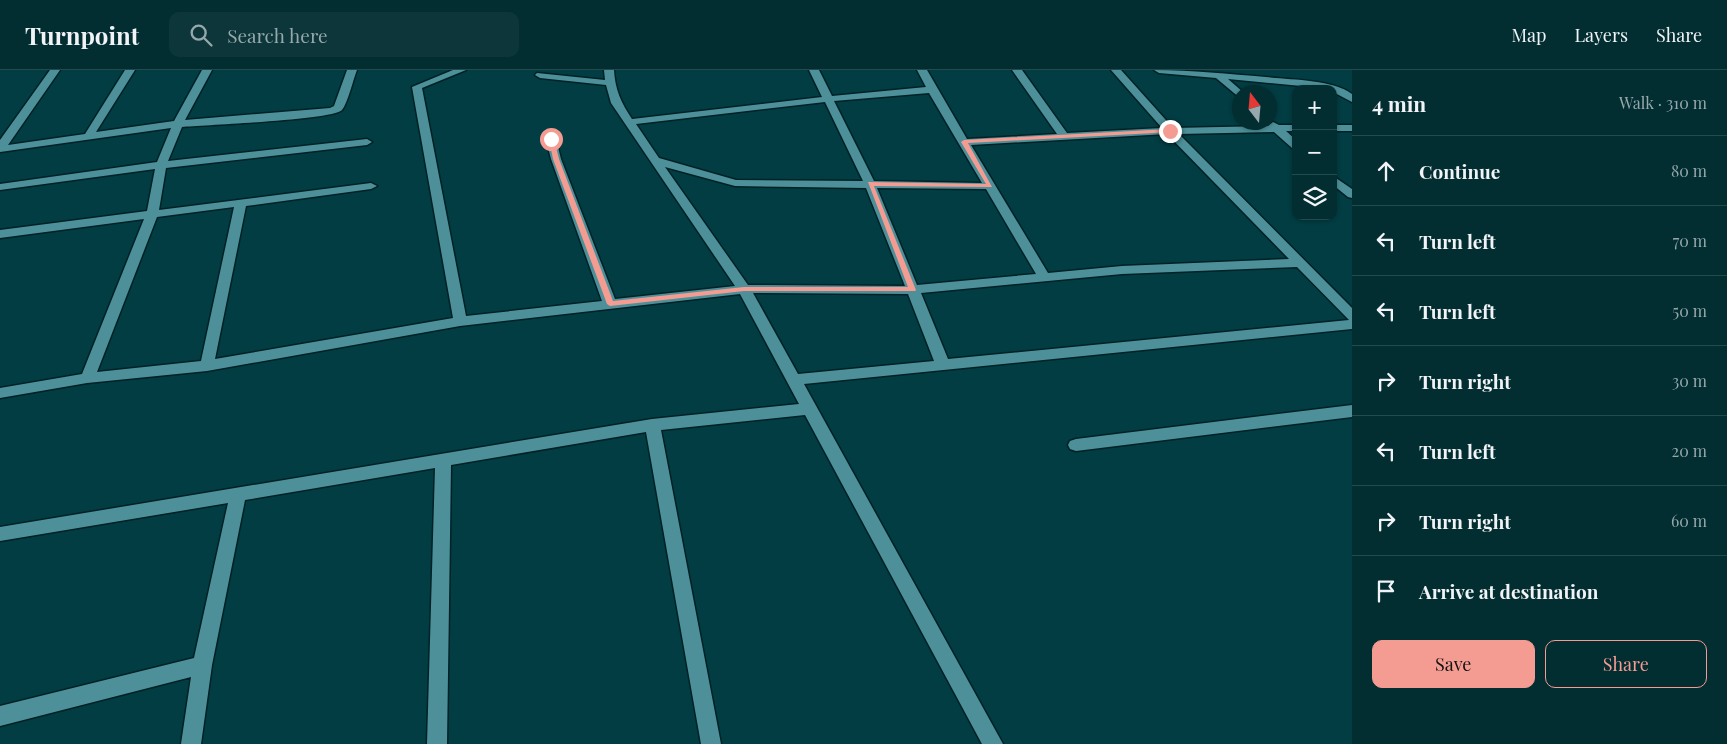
<!DOCTYPE html>
<meta charset="utf-8">
<style>
body{margin:0;font-family:"Playfair Display",serif;background:#0c363a;color:#f1f3f6}
.controls{position:absolute;right:15px;top:15px;display:grid;overflow:hidden;border-radius:10px;box-shadow:0 1px 4px #0004}
.controls button{width:45px;height:45px;display:grid;place-items:center;padding:0;border:0;border-bottom:1px solid #234a4d;background:#022e32;color:#f1f3f6;font:25px sans-serif}
.compass{position:absolute;left:1232px;top:15px;width:45px;height:45px;border-radius:50%;background:#022e32;box-shadow:0 1px 4px #0004;rotate:344deg}
.stop{position:absolute;width:15px;height:15px;margin:-11px;border:4px solid #f59c92;border-radius:50%;background:#fff}
.stop.end{background:#f59c92;border-color:#fff;box-shadow:0 1px 5px #0008}
.list{margin:0;padding:0;list-style:none}
h2{display:flex;justify-content:space-between;align-items:center;height:65px;margin:0;padding:0 20px;font-size:21px}
h2 small{font-size:16px;font-weight:400;color:#96a8ac}
.list li{display:grid;grid-template-columns:32px 1fr auto;gap:15px;align-items:center;box-sizing:border-box;height:70px;padding:0 20px;border-top:1px solid #234a4d}
.list b{display:block;font-size:19px;white-space:nowrap}
.list em{font-size:16px;font-style:normal;color:#96a8ac}
.actions{display:flex;gap:10px;padding:15px 20px}
.actions a{flex:1;padding:11px 0;border:1px solid #f59c92;border-radius:10px;text-align:center;font-size:18px;color:#f59c92}
.actions .main{background:#f59c92;color:#111}
.icon{flex:none;width:28px;height:28px;fill:none;stroke:currentColor;stroke-width:2;stroke-linecap:round;stroke-linejoin:round}
.map{position:relative;flex:none;width:1352px;height:674px;overflow:hidden}
header{display:flex;align-items:center;gap:30px;box-sizing:border-box;height:70px;padding:0 25px;background:#022e32;border-bottom:1px solid #234a4d}
header strong{font-size:24px}
nav{display:flex;gap:28px;margin-inline-start:auto;font-size:18px}
.search{width:350px;height:45px;background:#0c363a;display:flex;align-items:center;gap:12px;box-sizing:border-box;padding:0 18px;border-radius:10px;color:#96a8ac;font-size:19px}
main{display:flex}
aside{flex:1;background:#022e32}
.map>svg:first-child{display:block}
</style>
<header>
<strong>Turnpoint</strong>
<div class="search"><svg class="icon" aria-label="search" viewBox="0 0 24 24"><circle cx="10" cy="10" r="6"/><path d="M15 15l6 6"/></svg>Search here</div>
<nav><a>Map</a><a>Layers</a><a>Share</a></nav>
</header>
<main>
<div class="map">
<svg width="1352" height="674" viewBox="0 0 1352 674">
<rect width="100%" height="100%" fill="#023d43"/>
<g fill="none" stroke-linecap="round" stroke-linejoin="round">
<g stroke="#002226" stroke-width="3">
<g id="street">
<path d="M50 0H60L8 75 85 64 125 0H135L96 62 174 51 202 0H212L185 50 330 38 334 36 347 0H357C353 10 348 32 342 40 333 50 204 55 182 57L168 91 367 69 372 72 367 75 166 98 159 140 371 113 377 116 371 119 246 136 215 289 453 248 412 17 453 0H466L422 18 466 246 602 231 551 89 546 69 551 66 556 69 561 89 615 229 735 216 611 33 606 15 540 8 535 5 537 3 605 10 604 0H614C615 19 621 33 632 49L822 27 809 0H819L832 26 926 17 917 0H927L967 69 1057 64 1012 0H1022L1067 63 1162 58 1111 0H1121L1173 58 1268 56 1273 52 1279 55H1296V61H1286L1296 70V79L1292 78 1274 62 1179 64 1352 238V259L804 314 1003 674H982L805 345 661 360 721 674H701L646 362 451 395 447 674H427L435 398 245 430 212 595 201 674H181L191 607 0 656V636L194 588 228 433 0 471V457L652 349 799 334 740 224 460 256 207 301 87 313 0 328V318L82 304 144 149 0 168V160L147 141 155 99 0 120V114L157 92 171 58 0 82V70ZM929 23 982 113 874 111 834 31ZM825 32 863 111 736 110 659 88 636 54ZM1167 64 1289 189 1122 196 1048 203 971 75ZM665 97 735 116 866 118 905 216 748 215ZM877 118 986 119 1036 204 917 215ZM234 137 201 291 97 302 157 147ZM1297 197 1349 250 948 289 921 223 1122 204ZM753 223 908 224 934 291 798 304Z"/>
<path d="M1154 0C1192 0 1229 4 1266 7 1291 10 1332 9 1352 24V32L1333 22V19L1228 9 1243 22H1240V28L1216 8 1159 3Z"/>
<rect x="1333" y="55" width="19" height="6"/>
<path d="M1333 106 1352 119V128L1348 127 1333 115Z"/>
<path d="M1352 335V347L1076 381 1070 379 1068 375 1070 371 1076 369Z"/>
</g>
</g>
<use href="#street" fill="#4d9099" fill-rule="evenodd"/>
</g>
<path fill="#f59c92" d="M1170 59 1172 62 968 73 992 117 874 116 916 220 915 221H744L610 236 607 234 553 89 549 69 551 68 554 69 559 89 613 231 744 217H908L868 112 986 114 961 72 964 70Z"/>
</svg>
<div class="controls">
<button>+</button>
<button>−</button>
<button><svg class="icon" aria-label="layers" viewBox="0 0 24 24"><path d="M12 4l9 5-9 5-9-5zM3 14l9 5 9-5"/></svg></button>
</div>
<svg class="compass" viewBox="-18 -18 36 36"><path d="M0-13l5 13h-10z" fill="#e53935"/><path d="M0 13l5-13h-10z" fill="#96a8ac"/></svg>
<div class="stop" style="left:551px;top:69px"></div>
<div class="stop end" style="left:1170px;top:61px"></div>
</div>
<aside>
<h2>4 min<small>Walk · 310 m</small></h2>
<ul class="list">
<li><svg class="icon" aria-label="ahead" viewBox="0 0 24 24"><path d="M12 20V5M6 11l6-6 6 6"/></svg><div><b>Continue</b></div><em>80 m</em></li>
<li><svg class="icon" aria-label="left" viewBox="0 0 24 24"><path d="M17 20v-9H6M10 6l-5 5 5 5"/></svg><div><b>Turn left</b></div><em>70 m</em></li>
<li><svg class="icon" aria-label="left" viewBox="0 0 24 24"><path d="M17 20v-9H6M10 6l-5 5 5 5"/></svg><div><b>Turn left</b></div><em>50 m</em></li>
<li><svg class="icon" aria-label="right" viewBox="0 0 24 24"><path d="M7 20v-9h11M14 6l5 5-5 5"/></svg><div><b>Turn right</b></div><em>30 m</em></li>
<li><svg class="icon" aria-label="left" viewBox="0 0 24 24"><path d="M17 20v-9H6M10 6l-5 5 5 5"/></svg><div><b>Turn left</b></div><em>20 m</em></li>
<li><svg class="icon" aria-label="right" viewBox="0 0 24 24"><path d="M7 20v-9h11M14 6l5 5-5 5"/></svg><div><b>Turn right</b></div><em>60 m</em></li>
<li><svg class="icon" aria-label="arrive" viewBox="0 0 24 24"><path d="M6 21V4h12l-3 4 3 4H6"/></svg><div><b>Arrive at destination</b></div></li>
</ul>
<div class="actions"><a class="main">Save</a><a>Share</a></div>
</aside>
</main>
